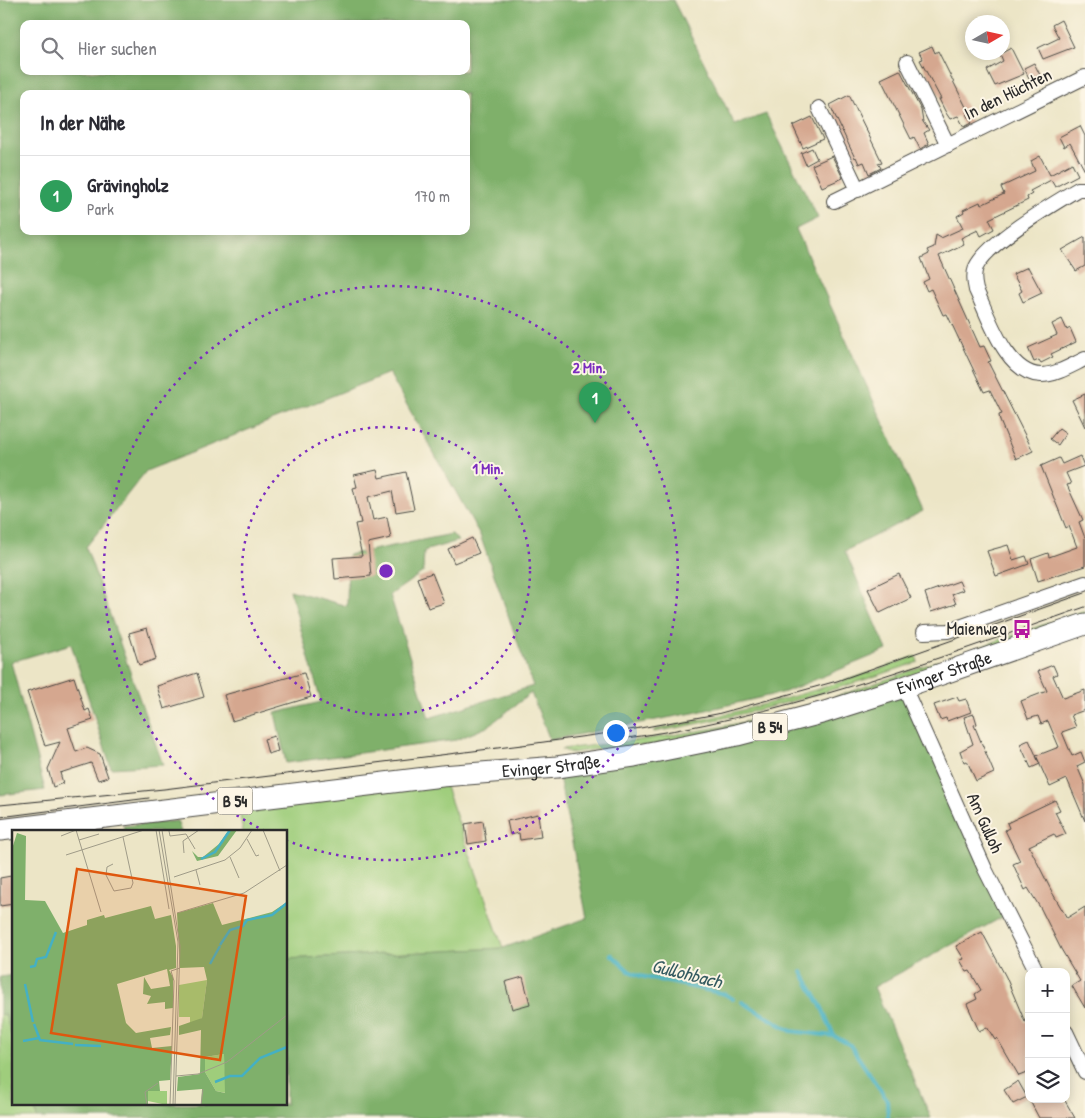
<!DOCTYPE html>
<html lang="de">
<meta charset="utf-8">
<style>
body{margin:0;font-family:"Patrick Hand",sans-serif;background:#f7f7f7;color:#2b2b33}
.controls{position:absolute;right:15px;bottom:15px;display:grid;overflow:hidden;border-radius:10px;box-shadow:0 2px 12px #0003}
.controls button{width:45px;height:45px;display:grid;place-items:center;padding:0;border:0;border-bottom:1px solid #e1e1e2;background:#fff;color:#2b2b33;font:25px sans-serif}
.compass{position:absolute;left:965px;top:15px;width:45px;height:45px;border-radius:50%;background:#fff;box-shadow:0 2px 12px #0003;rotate:81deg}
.you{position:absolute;left:615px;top:732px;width:18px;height:18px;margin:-12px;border:4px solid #fff;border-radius:50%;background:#1a73e8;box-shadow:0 0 0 8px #1a73e833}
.badge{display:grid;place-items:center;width:32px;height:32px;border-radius:50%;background:#2563eb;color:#fff;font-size:16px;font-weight:700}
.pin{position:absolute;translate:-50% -41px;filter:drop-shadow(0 1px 2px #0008)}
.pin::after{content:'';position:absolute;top:26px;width:18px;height:15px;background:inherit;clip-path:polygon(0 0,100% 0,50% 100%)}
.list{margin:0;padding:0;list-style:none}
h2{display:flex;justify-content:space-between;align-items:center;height:65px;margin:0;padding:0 20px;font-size:21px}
h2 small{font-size:16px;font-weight:400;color:#7c7c81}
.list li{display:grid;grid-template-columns:32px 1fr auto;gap:15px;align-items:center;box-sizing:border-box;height:80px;padding:0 20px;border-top:1px solid #e1e1e2}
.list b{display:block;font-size:19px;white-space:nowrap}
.list p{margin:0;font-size:16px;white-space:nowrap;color:#7c7c81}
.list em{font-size:16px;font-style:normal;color:#7c7c81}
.icon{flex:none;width:28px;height:28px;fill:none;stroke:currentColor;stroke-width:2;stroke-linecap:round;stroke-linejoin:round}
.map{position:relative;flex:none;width:1085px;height:1118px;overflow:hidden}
.search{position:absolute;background:#fff;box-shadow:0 2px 12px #0003;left:20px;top:20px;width:450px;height:55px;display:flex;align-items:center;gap:12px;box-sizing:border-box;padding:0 18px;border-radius:10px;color:#7c7c81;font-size:19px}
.panel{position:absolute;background:#fff;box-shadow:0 2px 12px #0003;left:20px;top:90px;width:450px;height:145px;border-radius:10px}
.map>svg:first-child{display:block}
</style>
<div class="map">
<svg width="1085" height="1118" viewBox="0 0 1085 1118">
<rect width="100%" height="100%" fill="#fcf5e5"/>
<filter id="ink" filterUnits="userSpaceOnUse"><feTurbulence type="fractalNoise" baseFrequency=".02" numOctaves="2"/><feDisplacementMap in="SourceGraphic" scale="10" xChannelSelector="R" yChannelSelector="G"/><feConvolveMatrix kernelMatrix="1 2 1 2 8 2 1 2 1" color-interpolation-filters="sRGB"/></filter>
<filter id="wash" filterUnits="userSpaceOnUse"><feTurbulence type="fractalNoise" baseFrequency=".0096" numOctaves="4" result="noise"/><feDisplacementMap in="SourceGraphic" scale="20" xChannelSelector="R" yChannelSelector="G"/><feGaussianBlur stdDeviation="1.12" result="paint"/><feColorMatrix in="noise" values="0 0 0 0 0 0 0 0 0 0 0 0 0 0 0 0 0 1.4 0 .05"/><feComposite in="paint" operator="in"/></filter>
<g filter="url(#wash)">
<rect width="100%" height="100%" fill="#ece5c6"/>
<g fill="#9fcd7b" stroke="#657c53">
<path d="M1085 610V615L946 663 945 659Z"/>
<path d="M916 656 918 662C831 692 745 716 654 732V730C744 712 831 688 916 656Z"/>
<path d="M937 661 939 665 826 704 651 745 611 747 571 753 561 749C630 742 701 733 770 716 827 701 883 681 937 661Z"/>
<path d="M442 776 503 948 286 959V832H243L239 809Z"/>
<path d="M5 1014 14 1043V1104H33L37 1118H0V1015Z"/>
</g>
<g fill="#7fb06b" stroke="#556e4b" fill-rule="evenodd">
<path d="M0 0H673L735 125 766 114 818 218 796 229 923 511 845 551 887 650 785 692 693 713 550 740 531 693 487 727 456 740 286 763 275 713 321 702 290 590 347 606 348 555 452 534 458 541 424 551 423 572 390 595 429 718 533 686 480 535 389 373 146 471 86 547 163 765 111 768 71 644 11 662 45 790 0 795ZM24 24H466V71H24ZM24 94H466V231H24Z"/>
<path d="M904 687 1008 914 874 987 931 1118H37L33 1104H286V959L503 948 587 918 557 767Z"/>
<path d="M177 821 181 832H125L123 826Z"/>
<path d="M14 975V1043L5 1014 0 1015V977Z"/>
</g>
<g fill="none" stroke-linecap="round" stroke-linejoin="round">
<g stroke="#45b0c3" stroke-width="4">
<path d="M611 954 629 971 640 976 725 994 733 999"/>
<path d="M802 972 822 1008 834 1036"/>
<path d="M742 1002 791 1031 834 1036 850 1045 887 1100 888 1118"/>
</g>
</g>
<g id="blocks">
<g fill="#d5a78f">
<path d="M1061 20 1074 47 1043 59 1038 48 1059 38 1052 25Z"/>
<path d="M932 46 935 53 938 51 968 111 966 112 972 123 964 127 958 116 950 119 946 113 939 99H941L920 60 923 59 919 52Z"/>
<path d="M1011 48 1024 74 995 86 987 70 1003 61 1000 54Z"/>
<path d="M1034 63 1040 75 1030 80 1024 68Z"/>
<path d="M900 70 921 110 923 122 929 130 924 133 929 144 920 149 914 137 911 139 881 79Z"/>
<path d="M849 95 882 162 878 163 881 168 869 174 864 162 859 164 856 157 855 158 830 105Z"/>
<path d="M812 117 823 139 803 148 793 126Z"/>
<path d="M1080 126 1085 136V171L1070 143 1064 147 1059 137Z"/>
<path d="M812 148 817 159 806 165 801 153Z"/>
<path d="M832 156 843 178 822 187 812 165Z"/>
<path d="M1040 156 1050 175 1072 163 1078 175 1055 187 1051 180 1030 191 1032 194 1027 197 1028 200 989 219 994 229 981 236 978 230 961 238 964 244 939 256 980 347 984 346 991 361 988 362 1033 451 1016 459 1000 421 999 415 1002 414 990 390 984 392 947 314 943 315 931 289 927 291 923 282 929 279 921 258 929 254 927 250 934 247 936 235 941 238 963 228 957 216 964 212 963 210 980 202 981 205 1004 194 1001 187 1035 171 1031 161Z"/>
<path d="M1085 237V266L1076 271 1062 250Z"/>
<path d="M1028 267 1042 293 1023 302 1019 293 1022 291 1013 274Z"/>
<path d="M1062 319 1067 330 1070 328 1076 342 1051 354 1053 357 1041 363 1039 360 1034 362 1028 348 1057 335 1052 324Z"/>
<path d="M1085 394V427L1072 400Z"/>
<path d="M1059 428 1066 433 1058 445 1050 439Z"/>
<path d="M1080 456 1084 466 1066 473 1071 484 1067 485 1083 520 1079 522 1085 538V566L1038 581 1031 559 1048 553 1049 557 1077 547 1069 526 1066 528 1041 466 1059 458 1062 464Z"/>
<path d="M377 470 379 478 406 472 414 509 396 512 392 491 368 497 373 520 387 517 391 538 368 543 371 576 335 579 333 558 362 556 355 524 361 523 353 488 357 487 354 475Z"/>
<path d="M472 538 479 553 454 563 448 549Z"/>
<path d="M1008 545 1013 560 1026 556 1029 564 996 576 987 551Z"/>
<path d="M432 573 444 603 428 608 417 578Z"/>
<path d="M899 574 911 598 880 613 868 589Z"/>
<path d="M959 581 963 590 952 594 956 604 931 612 925 593Z"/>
<path d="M147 628 156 659 139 665 129 633Z"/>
<path d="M1053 665 1057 674 1053 676 1063 698 1085 690V710L1071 715 1076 727 1062 732 1072 756 1081 752 1085 762 1077 766 1085 785V821L1067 779 1050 787 1036 756 1059 747 1048 721 1041 724 1038 716 1028 719 1021 701 1047 691 1038 671Z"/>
<path d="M197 673 204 697 164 709 157 686Z"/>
<path d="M304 673 311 697 232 721 224 695Z"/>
<path d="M74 677 85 711 89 709 93 720 68 728 76 752 87 748 100 754 108 777 98 780 91 763 60 773 63 783 53 787 48 769 60 742 45 746 27 692Z"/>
<path d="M957 697 959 701 966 699 971 712 947 721 946 718 940 720 934 705Z"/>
<path d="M974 714 977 724 974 725 994 773 976 781 967 761 964 762 960 751 973 744 964 717Z"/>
<path d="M274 736 278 751 268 754 264 739Z"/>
<path d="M1029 740 1040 764 1031 768 1020 744Z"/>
<path d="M1055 800 1060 810 1055 812 1066 834 1056 838 1054 834 1029 846 1053 894 1067 918 1085 907V1008L1072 986 1080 981 1061 949 1041 909 1028 888 1025 890 1013 864 1020 861 1005 830 1009 828 1007 823Z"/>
<path d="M538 814 541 837 520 840 519 833 510 835 507 821Z"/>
<path d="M483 821 486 841 468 844 465 824Z"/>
<path d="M11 876 14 879V904L0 906V878Z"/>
<path d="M982 932 1006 977 1025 1022 1029 1020V1072L1019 1076 997 1038 995 1040 987 1027 979 1031 967 1004 977 999 975 994 981 990 970 971 967 972 960 960 964 959 956 946Z"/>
<path d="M523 977 530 1004 512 1009 505 982Z"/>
<path d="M1018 1081 1027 1097 1013 1104 1004 1090Z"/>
<path d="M1029 1099H1064L1075 1118H1039Z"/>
</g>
</g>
</g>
<g filter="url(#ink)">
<use href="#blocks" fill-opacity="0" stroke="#484742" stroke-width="1"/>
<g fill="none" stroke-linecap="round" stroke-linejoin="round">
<g stroke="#484742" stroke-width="16">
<g id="street">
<path d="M907 62 948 145"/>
<path d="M819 108 858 190"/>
<path d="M1085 189H1078C1053 204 988 242 976 267 973 275 974 282 976 290 989 317 1006 374 1041 375 1056 375 1072 365 1085 359"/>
<path d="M834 201 1085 77"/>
<path d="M924 632 948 631 1085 583"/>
<path d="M904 687 985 869 1037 972"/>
<path d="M1066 1032 1085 1072"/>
</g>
</g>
<g stroke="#484742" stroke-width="23">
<g id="primary">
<path id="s1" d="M0 830 442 776 557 767 634 756 737 735 825 712 904 687 1085 624"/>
</g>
</g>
<use href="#street" stroke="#fff" stroke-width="14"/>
<use href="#primary" stroke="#fff" stroke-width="21"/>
<g stroke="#2b2b2b" stroke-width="1">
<path d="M613 740C777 719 930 661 1085 607"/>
<path d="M0 805 164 789 522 745 624 731 717 714 837 681 1085 593"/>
<path d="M0 817 149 798"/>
</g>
</g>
</g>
<g fill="none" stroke="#7b2cbf" stroke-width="2.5" stroke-dasharray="2.5 5">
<circle cx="386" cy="571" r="144"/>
<path d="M265 831A287 287 0 1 1 288 841"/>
</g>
<defs>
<g id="bus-bare" transform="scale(1.5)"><path d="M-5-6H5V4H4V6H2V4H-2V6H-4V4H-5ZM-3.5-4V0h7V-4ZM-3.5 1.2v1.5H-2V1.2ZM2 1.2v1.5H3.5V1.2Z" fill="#b5179e" stroke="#fcf5e5" stroke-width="2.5" paint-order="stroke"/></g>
</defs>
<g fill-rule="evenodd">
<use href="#bus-bare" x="1022" y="629"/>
</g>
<g text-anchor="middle" stroke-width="4" stroke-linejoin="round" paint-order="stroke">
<g fill="#fcf5e5" stroke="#6a6863" stroke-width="1">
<rect x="752.5" y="713.5" width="35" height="27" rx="4"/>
<rect x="217.5" y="787.5" width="35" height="27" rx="4"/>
</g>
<g font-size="16" font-weight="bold" fill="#2b2b2b">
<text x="770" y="733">B 54</text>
<text x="235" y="807">B 54</text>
</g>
<g font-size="18" fill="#2b2b2b" stroke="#fcf5e5">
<text transform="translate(1008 94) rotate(-26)" y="6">In den Hüchten</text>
<text dy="6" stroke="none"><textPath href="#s1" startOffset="960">Evinger Straße</textPath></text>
<text dy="6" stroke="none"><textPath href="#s1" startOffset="555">Evinger Straße</textPath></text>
<text transform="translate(985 823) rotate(66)" y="6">Am Gulloh</text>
</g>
<g font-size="18" fill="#2b2b2b" stroke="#fcf5e5" text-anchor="end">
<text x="1007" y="635">Maienweg</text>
</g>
<g font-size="19" font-style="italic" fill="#345a60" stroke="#fcf5e5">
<text transform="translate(687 973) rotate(14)" y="7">Gullohbach</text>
</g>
</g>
<g transform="translate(12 830)">
<rect width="275" height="275" fill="#ece5c6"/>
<path d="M195 150 190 188 178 195V187H167V155ZM212 224 214 263 204 261 193 242V227ZM136 261H155V275L136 271Z" fill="#9fcd7b"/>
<path d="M217 0H225L206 26 185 31 180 21 186 27H191L207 14ZM5 3 14 6 13 70 33 71 51 103 75 95V90L92 85 93 88 139 76 143 89 159 85 164 116V138L157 140 161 147V178L153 179V172L135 174 139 166 131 164 132 147 139 159 158 156 155 139 105 154 114 193 124 203 159 197 158 205 138 208 140 218 160 216 158 250 147 251 148 261H136V275H0V19ZM275 72V275H189L190 259 165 261 166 247 188 244 189 200 167 205V196L190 188 195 150 192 137 168 138 165 83 201 73 210 95 260 82ZM212 224V225L213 263 204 261 193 242V227Z" fill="#7fb06b" fill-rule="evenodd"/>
<path fill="none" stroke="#45b0c3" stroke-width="2.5" d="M189 29 203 22 218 0M208 115 218 100 231 96 235 90 260 85 275 73M198 134 208 116M18 137 23 136 25 129 34 127 44 102M13 154 21 192M22 194 28 210 61 214M11 211 27 208M63 215 89 216M203 252 218 246H230L248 228 275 217"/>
<path fill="none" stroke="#9f9b88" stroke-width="1" d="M64 0 89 82M144 0 157 79M147 0 166 112 161 275M150 0 168 116 163 275M251 0 268 41M157 1 158 6 174 4 183 19M49 6 64 0M235 9 244 26 247 25M67 10 87 4M172 23 171 11 187 0M54 25 132 0M218 27 227 48M101 34 95 37 94 45 102 61 119 58 121 53 111 7M184 40 188 55M162 47 213 30 228 18 240 0M165 83 232 63 275 35M164 246 186 244 215 232 275 185M135 275 133 262 146 253M158 275 162 151 159 141 168 138M189 275 191 259"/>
<path fill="#df570e" fill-opacity="0.15" stroke="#df570e" stroke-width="2.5" d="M65 39 234 66 208 230 39 203Z"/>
<rect width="275" height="275" fill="none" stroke="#2b2b2b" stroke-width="2.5"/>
</g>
<circle cx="386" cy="571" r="8" fill="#7b2cbf" stroke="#fcf5e5" stroke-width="2.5"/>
<g font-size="15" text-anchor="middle" font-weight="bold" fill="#7b2cbf" stroke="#fcf5e5" stroke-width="4" stroke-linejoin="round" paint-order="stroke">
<text x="589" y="373">2 Min.</text>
<text x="488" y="474">1 Min.</text>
</g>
</svg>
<div class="controls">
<button>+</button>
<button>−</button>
<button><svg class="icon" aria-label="layers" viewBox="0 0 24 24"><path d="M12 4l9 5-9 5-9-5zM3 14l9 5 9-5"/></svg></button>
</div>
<svg class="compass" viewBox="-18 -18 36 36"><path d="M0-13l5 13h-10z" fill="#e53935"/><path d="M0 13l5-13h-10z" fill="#7c7c81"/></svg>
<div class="you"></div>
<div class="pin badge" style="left:595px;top:423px;background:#2e9e5b">1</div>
<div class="search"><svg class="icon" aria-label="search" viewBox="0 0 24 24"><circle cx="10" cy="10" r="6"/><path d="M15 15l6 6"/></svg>Hier suchen</div>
<section class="panel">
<h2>In der Nähe<small></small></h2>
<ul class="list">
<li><span class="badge" style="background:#2e9e5b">1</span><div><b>Grävingholz</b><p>Park</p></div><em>170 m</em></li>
</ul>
</section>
</div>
